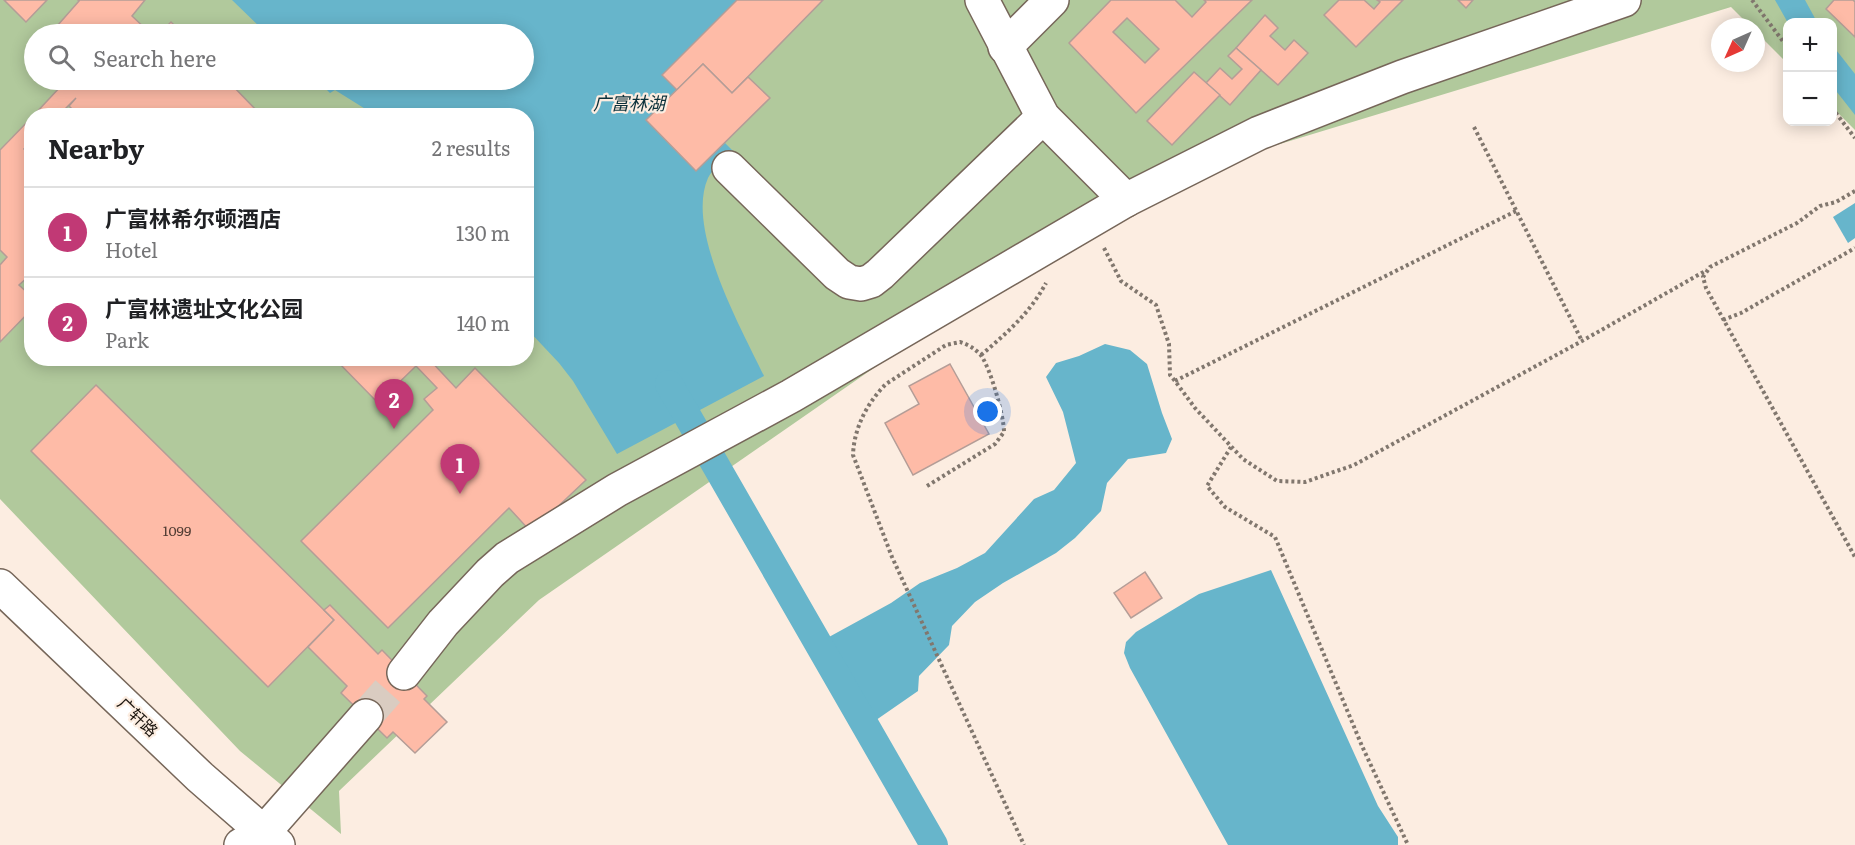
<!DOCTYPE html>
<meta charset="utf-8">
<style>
body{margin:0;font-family:Literata,"Noto Sans SC",serif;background:#f6f6f6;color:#202124}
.controls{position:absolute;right:18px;top:18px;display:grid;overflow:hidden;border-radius:12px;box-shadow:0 3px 15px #0003}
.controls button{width:54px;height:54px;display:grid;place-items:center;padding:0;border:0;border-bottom:2px solid #e0e0e0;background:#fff;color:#202124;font:30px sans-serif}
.compass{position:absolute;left:1711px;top:18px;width:54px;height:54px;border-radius:50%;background:#fff;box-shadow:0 3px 15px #0003;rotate:225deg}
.you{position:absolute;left:988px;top:412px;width:21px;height:21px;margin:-15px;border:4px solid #fff;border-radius:50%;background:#1a73e8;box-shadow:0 0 0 9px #1a73e833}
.badge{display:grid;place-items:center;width:39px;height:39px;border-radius:50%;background:#c13975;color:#fff;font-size:20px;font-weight:700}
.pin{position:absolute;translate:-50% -50px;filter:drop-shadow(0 2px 3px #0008)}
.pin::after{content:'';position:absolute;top:32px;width:21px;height:18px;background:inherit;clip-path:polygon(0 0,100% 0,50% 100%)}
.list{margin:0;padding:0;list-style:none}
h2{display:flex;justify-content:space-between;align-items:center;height:78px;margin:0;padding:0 24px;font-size:26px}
h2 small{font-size:20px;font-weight:400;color:#757577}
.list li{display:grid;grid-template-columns:39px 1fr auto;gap:18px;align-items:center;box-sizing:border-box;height:90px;padding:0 24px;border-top:2px solid #e0e0e0}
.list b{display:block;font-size:22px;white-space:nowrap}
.list p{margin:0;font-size:20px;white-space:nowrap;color:#757577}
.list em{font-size:20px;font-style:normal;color:#757577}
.icon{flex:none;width:33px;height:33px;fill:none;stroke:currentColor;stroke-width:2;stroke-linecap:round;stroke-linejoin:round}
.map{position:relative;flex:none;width:1855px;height:845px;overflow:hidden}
.search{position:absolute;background:#fff;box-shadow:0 3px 15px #0003;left:24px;top:24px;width:510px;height:66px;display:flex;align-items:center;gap:15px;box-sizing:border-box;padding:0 21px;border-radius:33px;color:#757577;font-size:22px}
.panel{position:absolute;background:#fff;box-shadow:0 3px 15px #0003;left:24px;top:108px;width:510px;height:258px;border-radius:24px}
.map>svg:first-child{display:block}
</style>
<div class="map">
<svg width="1855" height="845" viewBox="0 0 1855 845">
<rect width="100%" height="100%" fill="#fcede1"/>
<path fill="#b1c99c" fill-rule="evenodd" d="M0 0H1855V130L1833 108 1832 22H1788L1787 63 1756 32V27H1751L1731 7 1221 162 969 302 539 600 339 791 341 834 240 751 0 499ZM34 34H524V80H34ZM32 116H526V358H32Z"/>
<g fill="#67b5cb">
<path d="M232 0H823L748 77 770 98 725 143 733 151C725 159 713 168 708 178 685 229 742 330 764 376L617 454 573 381 559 363 527 329V323L534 316 526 308V116L375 115 335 90 330 93 319 82V80H524V34H267Z"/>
<path d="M1775 0H1805L1817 22 1788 23Z"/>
<path d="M1833 46 1855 74V115L1833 87Z"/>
<path d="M1855 203V238L1848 243 1833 217Z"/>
<path d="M1105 344 1130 350 1147 364 1162 413 1172 439 1166 453 1128 459 1107 483 1101 511 1075 538 1056 553 1003 583 975 602 952 626 949 645 919 676 918 691 866 727 818 643 891 603 920 583 957 568 985 553 1034 499 1054 490 1076 463 1063 412 1046 377 1056 363 1079 356Z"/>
<path d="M1271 570 1378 806 1398 837V845H1228L1130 668 1124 653 1126 642 1136 632 1199 594Z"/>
</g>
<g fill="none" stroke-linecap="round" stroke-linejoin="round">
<path stroke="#67b5cb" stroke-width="28" d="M669 384 934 845"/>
</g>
<g fill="#febba7" stroke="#b49d97" stroke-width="1.5" fill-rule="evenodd">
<path d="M4 0H47L26 22Z"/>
<path d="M78 0H145L132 16 151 34H50L79 1Z"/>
<path d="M737 0H823L732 93 703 64 677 90 662 75Z"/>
<path d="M1111 0H1175L1192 17 1206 2 1204 0H1252L1136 113 1069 43ZM1127 18 1159 49 1145 63 1113 32Z"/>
<path d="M1339 0H1364L1374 9 1380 2 1377 0H1403L1356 47 1324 15Z"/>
<path d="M1458 0H1473L1466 8Z"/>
<path d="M1834 0H1853L1855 2V37L1826 9Z"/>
<path d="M1265 15 1278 28 1270 36 1285 50 1294 40 1308 53 1278 85 1236 48Z"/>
<path d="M171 22 183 34H159Z"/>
<path d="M1236 48 1261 70 1230 105 1206 83 1220 68 1232 79 1242 69 1228 56Z"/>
<path d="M703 64 732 93 748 77 770 98 696 171 646 120Z"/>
<path d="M1194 72 1220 95 1172 145 1147 121Z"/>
<path d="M57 80H227L262 116H79L69 106 76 98 58 116H33L62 85Z"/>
<path d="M32 117V141L24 149 32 156V279L29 276 19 285 32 297V309L0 342V265L7 257 0 250V150Z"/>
<path d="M334 358H428L456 388 475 368 586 480 531 532 509 508 388 628 301 541 433 410 424 399 437 388 416 366 378 403Z"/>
<path d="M950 364 989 434 913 475 885 423 919 404 909 386Z"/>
<path d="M96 385 334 620 268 687 31 451Z"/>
<path d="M1145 572 1162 598 1131 618 1114 593Z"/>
<path d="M330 605 378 654 382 650 427 696 424 699 447 722 415 753 393 732 387 738 341 693 347 686 308 647 334 620 324 610Z"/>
</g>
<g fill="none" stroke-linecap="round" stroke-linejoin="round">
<path stroke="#daccc1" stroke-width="33" stroke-dasharray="33 16" stroke-linecap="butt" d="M366 716 404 673"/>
<g stroke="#766659" stroke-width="36">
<g id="minor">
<path d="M982 0 1043 117 1126 200"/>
<path d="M1005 47 1052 0"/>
<path d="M729 168 837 274 849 282 861 284 871 281 880 274 1043 117"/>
<path d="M0 586 200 777 278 845"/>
<path d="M404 673 443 623 490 573 507 558 617 490 791 396 1126 200 1259 133 1402 77 1624 0"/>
<path d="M241 845 264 832 366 716"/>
</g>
</g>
<g stroke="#81776e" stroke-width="4" stroke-dasharray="3 3" stroke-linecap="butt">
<path d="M1752 0 1788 48"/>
<path d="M1832 108 1855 138"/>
<path d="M1474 127 1582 341"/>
<path d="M1855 191 1836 202 1820 206 1797 223 1710 267 1703 277 1706 288 1855 557"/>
<path d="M1104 248 1121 281 1156 305 1169 344 1170 375 1175 381 1195 408 1243 459 1277 481 1305 482 1354 465 1582 341 1707 270"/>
<path d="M1723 320 1741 313 1855 248"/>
<path d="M981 355C1006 334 1030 313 1046 283"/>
<path d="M1175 381 1516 211"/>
<path d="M1231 447 1207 486 1225 507 1275 537 1362 746 1408 845"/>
<path d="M927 486 995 444 1004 432C1004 416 990 366 980 354 974 348 967 344 960 342L946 345 886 384C867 403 854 428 853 455L892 557 1024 845"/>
</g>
<use href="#minor" stroke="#fff" stroke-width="33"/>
</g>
<g text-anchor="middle" stroke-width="4.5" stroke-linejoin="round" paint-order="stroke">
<g font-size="14" fill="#523d34">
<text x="177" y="536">1099</text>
</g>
<g font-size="16" fill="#19130d" stroke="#fcede1">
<text transform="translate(138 717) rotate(44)" y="6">广轩路</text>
</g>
<g font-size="18" font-style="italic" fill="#0a303a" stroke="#fcede1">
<text x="629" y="110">广富林湖</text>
</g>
</g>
</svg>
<div class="controls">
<button>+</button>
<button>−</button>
</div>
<svg class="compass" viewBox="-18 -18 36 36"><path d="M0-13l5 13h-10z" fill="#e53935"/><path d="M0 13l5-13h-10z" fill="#757577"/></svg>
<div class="you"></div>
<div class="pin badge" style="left:460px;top:494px">1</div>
<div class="pin badge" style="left:394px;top:429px">2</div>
<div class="search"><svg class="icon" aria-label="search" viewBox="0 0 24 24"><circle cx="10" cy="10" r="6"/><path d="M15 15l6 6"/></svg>Search here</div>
<section class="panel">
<h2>Nearby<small>2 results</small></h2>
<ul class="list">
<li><span class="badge">1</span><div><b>广富林希尔顿酒店</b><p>Hotel</p></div><em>130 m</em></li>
<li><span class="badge">2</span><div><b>广富林遗址文化公园</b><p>Park</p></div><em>140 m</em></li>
</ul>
</section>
</div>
